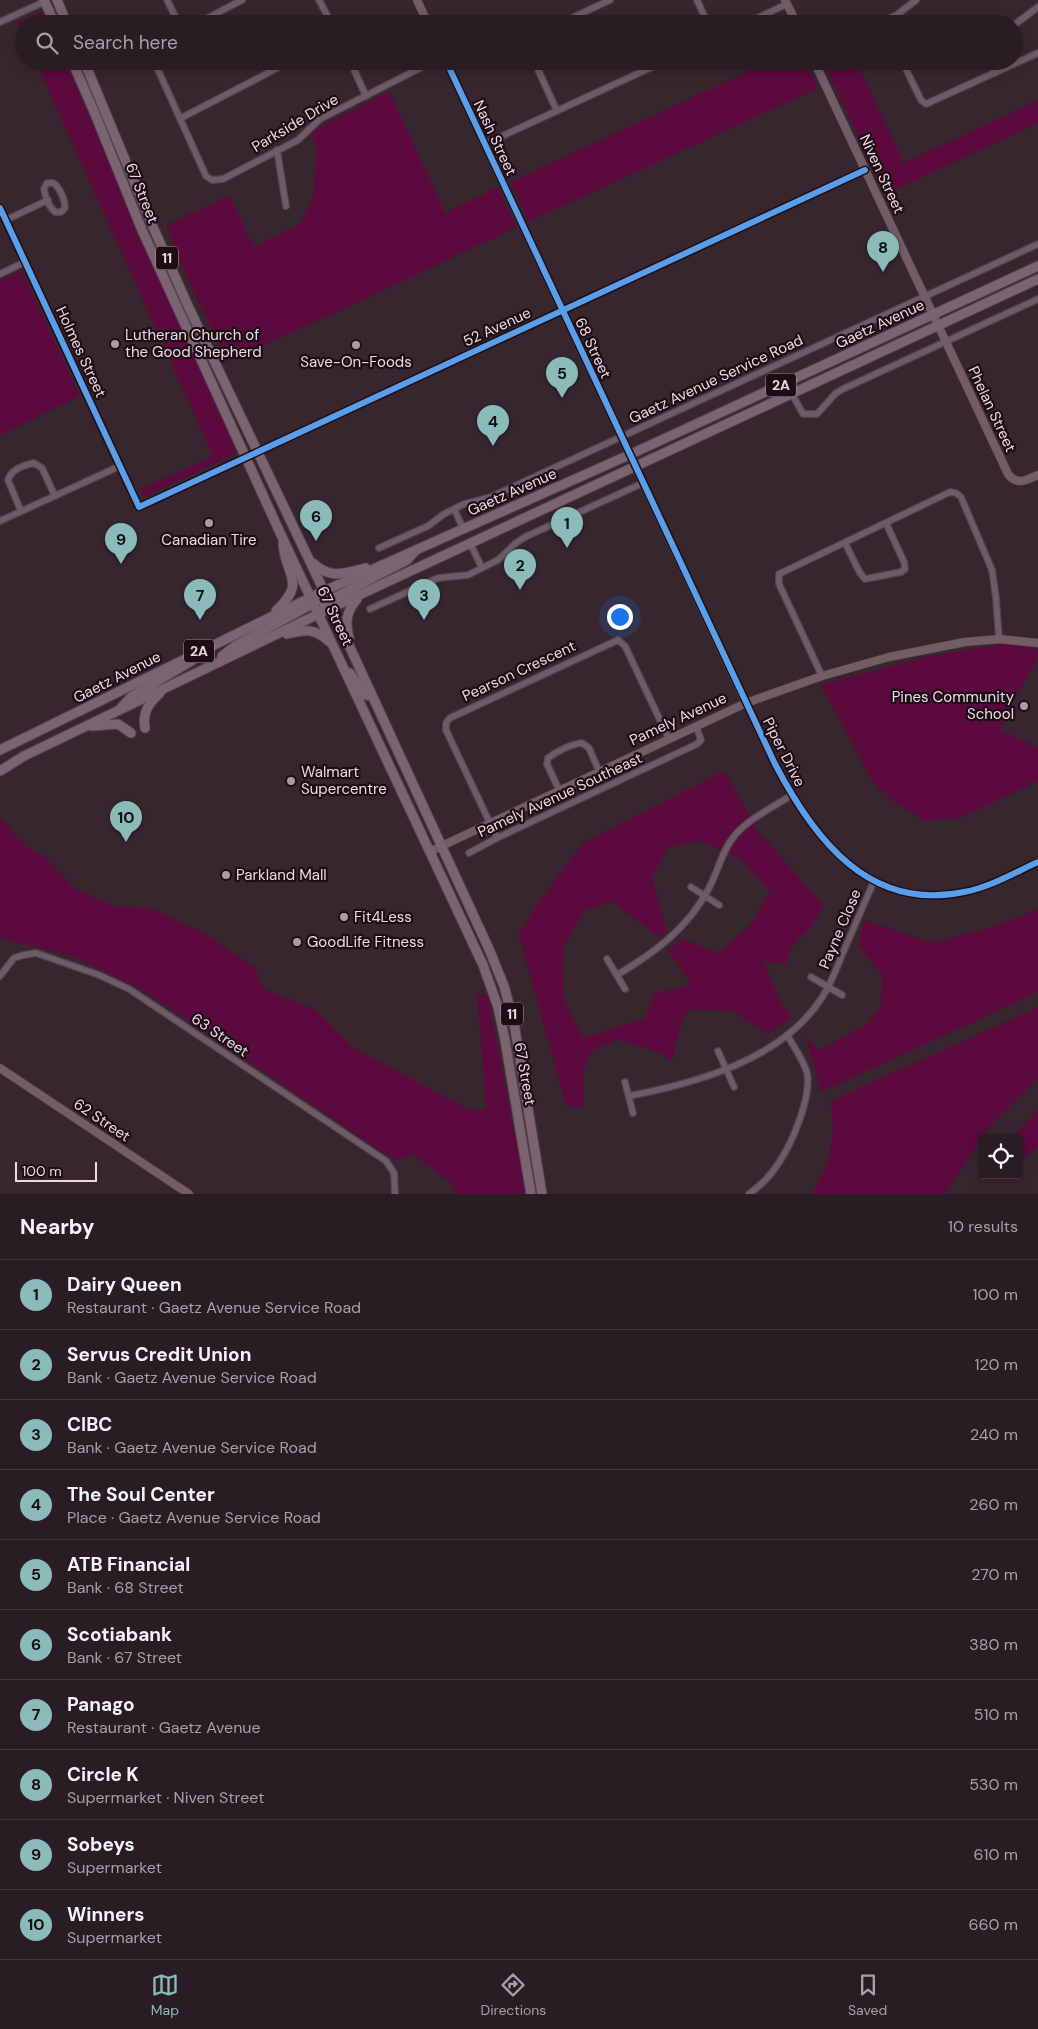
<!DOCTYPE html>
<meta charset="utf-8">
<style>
body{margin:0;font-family:"DM Sans",sans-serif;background:#32252b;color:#f1f3f6}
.controls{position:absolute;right:15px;bottom:15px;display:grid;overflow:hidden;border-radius:5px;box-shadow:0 2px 12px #0003}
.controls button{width:45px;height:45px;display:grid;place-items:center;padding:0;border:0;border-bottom:1px solid #463a41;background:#2a1c23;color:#f1f3f6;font:25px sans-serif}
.scale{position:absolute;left:15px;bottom:12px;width:82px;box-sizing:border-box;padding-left:5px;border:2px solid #efd8e2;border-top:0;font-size:14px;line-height:18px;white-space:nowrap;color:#efd8e2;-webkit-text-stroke:4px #1d0e16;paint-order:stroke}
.you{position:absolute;left:619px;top:616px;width:18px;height:18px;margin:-12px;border:4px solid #fff;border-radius:50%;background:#1a73e8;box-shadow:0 0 0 8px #1a73e833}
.badge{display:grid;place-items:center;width:32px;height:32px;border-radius:50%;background:#8bbbb9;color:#111;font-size:16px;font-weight:700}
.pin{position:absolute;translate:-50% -41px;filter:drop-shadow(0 1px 2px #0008)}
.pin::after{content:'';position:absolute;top:26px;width:18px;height:15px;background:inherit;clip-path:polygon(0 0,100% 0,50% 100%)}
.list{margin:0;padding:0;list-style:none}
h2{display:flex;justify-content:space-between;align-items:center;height:65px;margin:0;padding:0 20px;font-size:21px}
h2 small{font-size:16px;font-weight:400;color:#a5a1a6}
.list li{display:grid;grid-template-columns:32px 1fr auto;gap:15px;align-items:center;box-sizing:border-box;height:70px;padding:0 20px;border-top:1px solid #463a41}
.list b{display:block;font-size:19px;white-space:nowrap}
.list p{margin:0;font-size:16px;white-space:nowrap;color:#a5a1a6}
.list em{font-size:16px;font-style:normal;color:#a5a1a6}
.icon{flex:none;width:28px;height:28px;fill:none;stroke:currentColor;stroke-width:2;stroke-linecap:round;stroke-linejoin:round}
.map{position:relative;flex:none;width:1038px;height:1194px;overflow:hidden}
.search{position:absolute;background:#2a1c23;box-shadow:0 2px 12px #0003;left:15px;right:15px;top:15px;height:55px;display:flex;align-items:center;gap:12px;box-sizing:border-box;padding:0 18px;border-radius:28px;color:#a5a1a6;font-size:19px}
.sheet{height:765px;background:#2a1c23}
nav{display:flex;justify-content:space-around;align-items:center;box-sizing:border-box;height:70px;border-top:1px solid #463a41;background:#2a1c23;font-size:14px;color:#a5a1a6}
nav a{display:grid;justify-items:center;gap:2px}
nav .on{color:#8bbbb9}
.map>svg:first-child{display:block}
</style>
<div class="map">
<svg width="1038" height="1194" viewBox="0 0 1038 1194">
<rect width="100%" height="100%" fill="#38262f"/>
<g fill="#5c093e" fill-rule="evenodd">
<path d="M43 11 48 24H24V37L17 23Z"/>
<path d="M35 61H65L237 453 145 497 139 490 213 456Z"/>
<path d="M770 61H806L818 88 528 222 511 182Z"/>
<path d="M822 61H856L904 163 1038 100V123L886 194Z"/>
<path d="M389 91 445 213 498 187 516 227 363 300 228 361 190 285 166 225 229 196 254 247 301 223 313 199 317 148 311 132Z"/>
<path d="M22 271 80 396 0 435V281Z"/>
<path d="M1007 643 1038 649V659L1017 694 999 730 1038 747V781L960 818 925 821 893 801 871 780 821 685 925 657Z"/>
<path d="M724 771 759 833 824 906 809 929 789 950 787 963 764 962 778 998 792 1017 768 1034 732 1011 689 1009 681 1024 672 1060 648 1048 616 1040 592 1050 583 1069 584 1107 566 1106 518 933 546 892 583 843ZM700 841 739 858 770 891 752 923 719 953 683 939 667 950 692 984 654 994 645 1018 583 1038 563 998 564 946 585 910 613 902 658 936 667 932 652 876 668 847Z"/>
<path d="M0 818 23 843 30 849 43 855 74 888 113 906 150 908 204 933 255 968 262 988 316 1010 355 1049 472 1111 486 1108 477 993 488 996 526 1194H457L449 1181 412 1154 396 1161 141 989 75 957 0 938Z"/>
<path d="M1038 909V992L821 1092 806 1037 820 1050 867 1024 881 1005 882 975 858 945 864 920 933 943 996 926Z"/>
<path d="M1038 1007V1078L988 1128 945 1194H812L827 1164 833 1136 831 1101C900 1069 970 1039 1038 1007Z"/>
<path d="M1038 1110V1147L1020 1162 1019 1138H1012Z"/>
</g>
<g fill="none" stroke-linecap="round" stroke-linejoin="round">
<g stroke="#54444c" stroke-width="8">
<g id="street">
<path d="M167 0 179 24"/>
<path d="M319 0 332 24"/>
<path d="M697 0 708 24"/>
<path d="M0 22 46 1"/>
<path d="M196 24 242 0"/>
<path d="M559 24 610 0"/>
<path d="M745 24 787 4"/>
<path d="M879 24 898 14 916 0"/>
<path d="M1014 25 1038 7"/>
<path d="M154 61 206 176 212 180 223 179 298 140 320 119 434 61"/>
<path d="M350 61 366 96"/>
<path d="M534 61 557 111"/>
<path d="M902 61 921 100 926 104 1038 53"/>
<path d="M989 61 995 73"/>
<path d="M181 118 291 61"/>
<path d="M485 144 665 61"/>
<path d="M277 150 286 206"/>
<path d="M47 183H53C60 187 65 200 65 208L61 212H55C49 207 45 197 44 189Z"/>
<path d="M0 208 139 507 865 170"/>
<path d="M6 220 48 200"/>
<path d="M0 274 25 262"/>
<path d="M792 394 803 414H817L836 393 843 389 1038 299"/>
<path d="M454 509 463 528"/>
<path d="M21 511 8 480C11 470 24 465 34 463L42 468 55 496"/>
<path d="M0 521 120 466"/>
<path d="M470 543 482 568"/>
<path d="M845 543 860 573 865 579 901 572 905 569 904 562 886 523"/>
<path d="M379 548 428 526 444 514 464 504 491 497 1038 244"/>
<path d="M370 609 438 578 468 575 498 560 516 543 525 537 643 483"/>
<path d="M822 676 779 584V574L950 492 956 493 961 497 992 570 996 598 999 639"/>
<path d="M746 703C788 792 842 918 964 892 990 887 1014 873 1038 862"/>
<path d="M559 790 547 764 548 758C557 751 572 744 582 743L589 748 599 771"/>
<path d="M497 838 446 730V723L450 718 618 640 625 646 669 739"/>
<path d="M469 853 497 838 697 744 701 740 696 726"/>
<path d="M691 887 719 905"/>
<path d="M607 959 625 989"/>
<path d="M617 975C654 953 687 929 708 890 718 872 722 850 735 835 750 818 773 807 792 795"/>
<path d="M0 976 14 958 24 955 36 953 99 975 129 989 386 1161 394 1173 395 1194"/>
<path d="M811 977 842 995"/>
<path d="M718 1051 734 1087"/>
<path d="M625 1082 633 1113"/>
<path d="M629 1096C696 1083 781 1060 821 999 830 986 836 970 842 955 853 930 863 906 874 881"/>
<path d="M749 1194C760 1186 771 1175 778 1164 792 1144 812 1096 807 1073 803 1059 794 1047 787 1035"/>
</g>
</g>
<g stroke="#54444c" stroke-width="9">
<g id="secondary">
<path d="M417 0 428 24"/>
<path d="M785 0 797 24"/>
<path d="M446 61 746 703"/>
<path d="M814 61 1008 474C1017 486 1027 480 1038 475"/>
<path d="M431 851 746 703 822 676 889 657 965 642 999 639 1038 643"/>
<path d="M0 1068 189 1194"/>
</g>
</g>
<g stroke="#54444c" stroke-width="11">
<g id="primary">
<path d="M44 0 55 24"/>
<path d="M57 0 67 24"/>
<path d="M72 61 93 109 142 230 282 537 483 965 498 1007 505 1040 531 1194"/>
<path d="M84 61 153 227 189 308 324 591 489 949 504 986 514 1023 542 1194"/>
<path d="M313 563C331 580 344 573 366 568"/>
<path d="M324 605 328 601 407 560 415 551"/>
<path d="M276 611C307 581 286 578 283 544"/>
<path d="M287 634C306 629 314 628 330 642"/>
<path d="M349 638C345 622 346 612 357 599"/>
<path d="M222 656 235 646 314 603 318 599"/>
<path d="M350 673 365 695 372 696"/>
<path d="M121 708 131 697 193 660"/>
<path d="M92 726 118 724 131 733"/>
<path d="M145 728C142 712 149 703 160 693"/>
<path d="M0 750 324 591 629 455 1038 266"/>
<path d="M0 771 24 756 331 608 1038 279"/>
</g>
</g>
<use href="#street" stroke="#6f5b65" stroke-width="5.5"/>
<use href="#secondary" stroke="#745c67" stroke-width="8"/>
<use href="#primary" stroke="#7b6370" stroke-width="9"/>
<g stroke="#1d0e16" stroke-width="9">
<g id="cycleway">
<path d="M446 61 775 764C814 839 869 912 964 892 990 887 1014 873 1038 862"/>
<path d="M0 208 139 507 865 170"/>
</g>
</g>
<use href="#cycleway" stroke="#5a9eea" stroke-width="6"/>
</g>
<g fill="#af9aa3" stroke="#1d0e16" stroke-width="2">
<circle cx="115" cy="344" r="5"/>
<circle cx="356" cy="345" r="5"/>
<circle cx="209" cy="523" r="5"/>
<circle cx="1024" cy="706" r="5"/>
<circle cx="291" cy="781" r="5"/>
<circle cx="226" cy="875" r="5"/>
<circle cx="344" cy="917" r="5"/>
<circle cx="297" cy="942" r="5"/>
</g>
<g text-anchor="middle" stroke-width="4.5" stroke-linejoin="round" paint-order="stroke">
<g fill="#1d0e16" stroke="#b09ba5" stroke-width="1">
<rect x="156" y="246.5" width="22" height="23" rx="4"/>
<rect x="766" y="373.5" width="30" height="23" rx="4"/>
<rect x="184" y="639.5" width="30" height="23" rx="4"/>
<rect x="501" y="1002.5" width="22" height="23" rx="4"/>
</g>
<g font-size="14" font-weight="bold" fill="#efd8e2">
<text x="167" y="263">11</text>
<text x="781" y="390">2A</text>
<text x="199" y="656">2A</text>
<text x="512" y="1019">11</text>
</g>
<g font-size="15" fill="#efd8e2" stroke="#1d0e16">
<text transform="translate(295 123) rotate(-31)" y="5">Parkside Drive</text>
<text transform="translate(495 138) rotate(65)" y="5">Nash Street</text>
<text transform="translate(882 174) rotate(65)" y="5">Niven Street</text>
<text transform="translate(142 193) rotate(68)" y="5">67 Street</text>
<text transform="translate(880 324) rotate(-25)" y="5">Gaetz Avenue</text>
<text transform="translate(497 327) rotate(-25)" y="5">52 Avenue</text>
<text transform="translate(593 348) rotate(65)" y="5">68 Street</text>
<text transform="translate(81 352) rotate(65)" y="5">Holmes Street</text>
<text transform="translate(716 379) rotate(-25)" y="5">Gaetz Avenue Service Road</text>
<text transform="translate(992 409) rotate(65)" y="5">Phelan Street</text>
<text transform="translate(512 492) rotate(-24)" y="5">Gaetz Avenue</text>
<text transform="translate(335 616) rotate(65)" y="5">67 Street</text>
<text transform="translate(519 671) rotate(-25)" y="5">Pearson Crescent</text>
<text transform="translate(117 677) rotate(-27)" y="5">Gaetz Avenue</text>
<text transform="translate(678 719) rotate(-25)" y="5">Pamely Avenue</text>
<text transform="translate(784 752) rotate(63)" y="5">Piper Drive</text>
<text transform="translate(560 795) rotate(-25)" y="5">Pamely Avenue Southeast</text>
<text transform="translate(840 929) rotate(-67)" y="5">Payne Close</text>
<text transform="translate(220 1035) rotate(34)" y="5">63 Street</text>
<text transform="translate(525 1074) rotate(80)" y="5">67 Street</text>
<text transform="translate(102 1120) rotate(34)" y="5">62 Street</text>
</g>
<g font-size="15" fill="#efd8e2" stroke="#1d0e16" text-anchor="start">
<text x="125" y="340">Lutheran Church of<tspan x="125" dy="17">the Good Shepherd</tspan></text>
<text x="356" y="367" text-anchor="middle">Save-On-Foods</text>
<text x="209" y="545" text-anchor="middle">Canadian Tire</text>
<text x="1014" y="702" text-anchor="end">Pines Community<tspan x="1014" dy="17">School</tspan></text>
<text x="301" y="777">Walmart<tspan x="301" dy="17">Supercentre</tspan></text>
<text x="236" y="880">Parkland Mall</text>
<text x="354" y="922">Fit4Less</text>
<text x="307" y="947">GoodLife Fitness</text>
</g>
</g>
</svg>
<div class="controls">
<button><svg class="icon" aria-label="locate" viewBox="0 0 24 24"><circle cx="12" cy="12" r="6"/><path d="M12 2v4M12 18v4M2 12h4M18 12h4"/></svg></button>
</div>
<div class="scale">100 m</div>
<div class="you"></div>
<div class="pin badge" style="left:567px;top:548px">1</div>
<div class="pin badge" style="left:520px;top:590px">2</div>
<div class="pin badge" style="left:424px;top:620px">3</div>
<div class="pin badge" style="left:493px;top:446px">4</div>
<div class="pin badge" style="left:562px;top:398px">5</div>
<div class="pin badge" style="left:316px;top:541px">6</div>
<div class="pin badge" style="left:200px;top:620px">7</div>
<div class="pin badge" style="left:883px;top:272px">8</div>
<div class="pin badge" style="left:121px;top:564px">9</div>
<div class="pin badge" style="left:126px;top:842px">10</div>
<div class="search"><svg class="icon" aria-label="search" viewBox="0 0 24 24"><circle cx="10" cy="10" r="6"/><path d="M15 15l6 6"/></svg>Search here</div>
</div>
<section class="sheet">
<h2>Nearby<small>10 results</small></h2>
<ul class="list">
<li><span class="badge">1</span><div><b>Dairy Queen</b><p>Restaurant · Gaetz Avenue Service Road</p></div><em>100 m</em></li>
<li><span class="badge">2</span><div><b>Servus Credit Union</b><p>Bank · Gaetz Avenue Service Road</p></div><em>120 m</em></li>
<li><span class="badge">3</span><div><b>CIBC</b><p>Bank · Gaetz Avenue Service Road</p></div><em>240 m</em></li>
<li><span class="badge">4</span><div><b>The Soul Center</b><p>Place · Gaetz Avenue Service Road</p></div><em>260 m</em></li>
<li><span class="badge">5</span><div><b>ATB Financial</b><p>Bank · 68 Street</p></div><em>270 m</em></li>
<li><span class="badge">6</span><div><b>Scotiabank</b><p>Bank · 67 Street</p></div><em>380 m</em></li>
<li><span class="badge">7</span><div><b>Panago</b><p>Restaurant · Gaetz Avenue</p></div><em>510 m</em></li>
<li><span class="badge">8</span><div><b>Circle K</b><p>Supermarket · Niven Street</p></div><em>530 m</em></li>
<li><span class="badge">9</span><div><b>Sobeys</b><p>Supermarket</p></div><em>610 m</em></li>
<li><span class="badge">10</span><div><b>Winners</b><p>Supermarket</p></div><em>660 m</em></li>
</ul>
</section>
<nav>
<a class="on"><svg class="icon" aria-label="map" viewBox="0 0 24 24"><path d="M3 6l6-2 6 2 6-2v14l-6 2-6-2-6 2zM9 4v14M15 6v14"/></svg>Map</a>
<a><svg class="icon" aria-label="directions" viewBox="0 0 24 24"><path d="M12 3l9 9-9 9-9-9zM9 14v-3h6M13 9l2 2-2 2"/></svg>Directions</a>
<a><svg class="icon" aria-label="saved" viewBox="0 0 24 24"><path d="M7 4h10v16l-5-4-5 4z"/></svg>Saved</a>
</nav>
